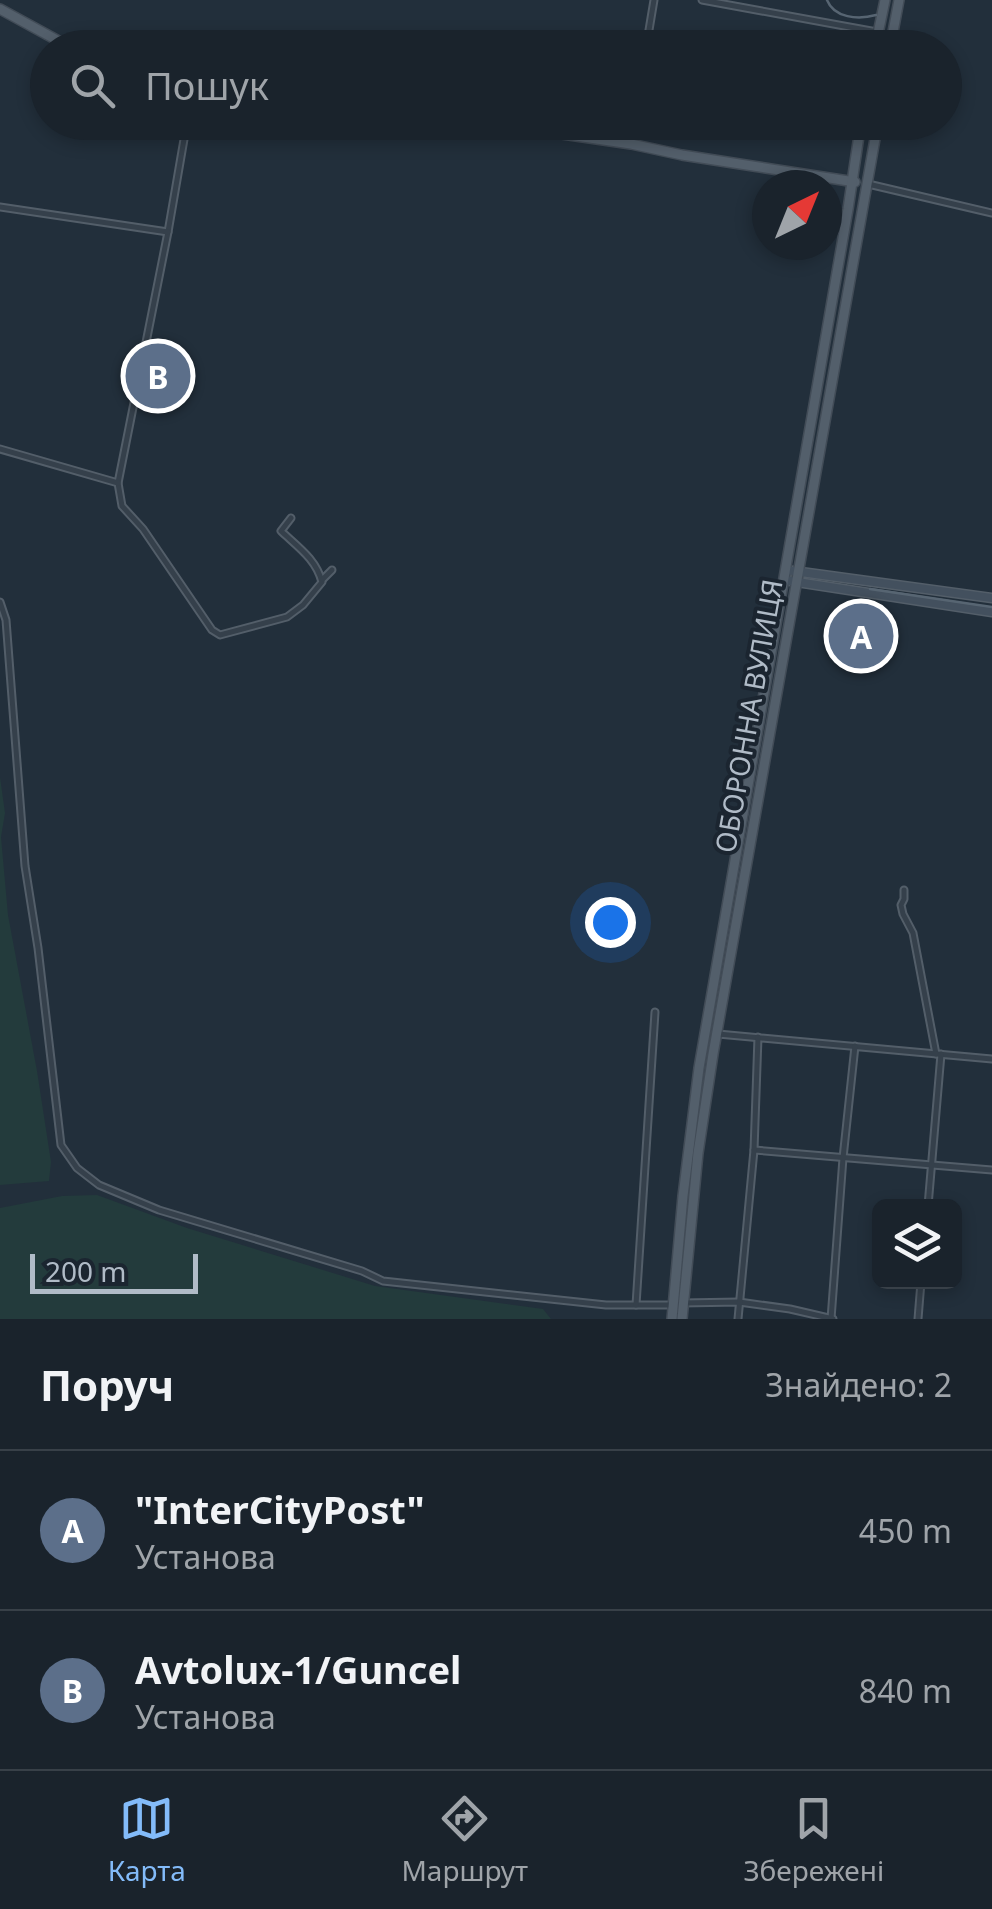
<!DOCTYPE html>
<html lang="uk">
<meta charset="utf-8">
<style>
body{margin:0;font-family:"Noto Sans",sans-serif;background:#232b34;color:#f1f3f6}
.controls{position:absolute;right:30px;bottom:30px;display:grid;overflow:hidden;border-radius:15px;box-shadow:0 5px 15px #0003}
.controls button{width:90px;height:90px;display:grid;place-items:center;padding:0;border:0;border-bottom:2px solid #384048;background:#1a232c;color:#f1f3f6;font:50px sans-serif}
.compass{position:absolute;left:752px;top:170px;width:90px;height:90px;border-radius:50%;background:#1a232c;box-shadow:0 5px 15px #0003;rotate:43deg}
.scale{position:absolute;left:30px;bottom:25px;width:168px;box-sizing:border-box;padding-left:10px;border:5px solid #b0bbc7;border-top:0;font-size:28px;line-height:35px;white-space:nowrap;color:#b0bbc7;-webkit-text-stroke:8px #1b2530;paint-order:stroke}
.you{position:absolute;left:610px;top:922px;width:35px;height:35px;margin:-25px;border:8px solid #fff;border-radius:50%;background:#1a73e8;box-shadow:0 0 0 15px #1a73e833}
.badge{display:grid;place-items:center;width:65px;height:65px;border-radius:50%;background:#83bbf9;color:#fff;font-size:32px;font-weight:700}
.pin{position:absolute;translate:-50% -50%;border:5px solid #fff;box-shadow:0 2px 10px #0006}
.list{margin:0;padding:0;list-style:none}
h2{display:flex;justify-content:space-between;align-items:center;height:130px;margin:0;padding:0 40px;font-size:42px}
h2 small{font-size:32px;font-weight:400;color:#9fa4a9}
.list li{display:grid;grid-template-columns:65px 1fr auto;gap:30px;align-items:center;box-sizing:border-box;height:160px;padding:0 40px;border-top:2px solid #384048}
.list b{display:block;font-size:38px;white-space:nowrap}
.list p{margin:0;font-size:32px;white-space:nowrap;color:#9fa4a9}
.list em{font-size:32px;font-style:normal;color:#9fa4a9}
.icon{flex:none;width:55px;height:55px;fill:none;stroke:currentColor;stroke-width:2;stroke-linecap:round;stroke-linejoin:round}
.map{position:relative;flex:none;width:992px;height:1319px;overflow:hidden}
.search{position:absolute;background:#1a232c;box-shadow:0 5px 15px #0003;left:30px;right:30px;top:30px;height:110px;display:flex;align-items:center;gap:25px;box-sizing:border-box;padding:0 35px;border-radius:55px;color:#9fa4a9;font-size:38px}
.sheet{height:450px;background:#1a232c}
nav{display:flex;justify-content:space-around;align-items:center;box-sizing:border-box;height:140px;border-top:2px solid #384048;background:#1a232c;font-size:28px;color:#9fa4a9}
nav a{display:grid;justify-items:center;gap:5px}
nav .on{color:#83bbf9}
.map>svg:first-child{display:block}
</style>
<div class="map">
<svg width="992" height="1319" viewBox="0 0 992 1319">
<rect width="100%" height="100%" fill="#222f3b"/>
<g fill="#233b3c">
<path d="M0 777 5 813 1 837 8 915 37 1071 51 1162 49 1181 0 1185Z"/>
<path d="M97 1195 187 1228 375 1286 543 1309 551 1319H0V1208L62 1196Z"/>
</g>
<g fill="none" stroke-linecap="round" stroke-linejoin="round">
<g stroke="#535e69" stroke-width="9">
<g id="street">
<path d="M702 0 877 32"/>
<path d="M646 48 654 0"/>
<path d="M187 122 168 232 118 483 122 506 143 529 212 630 220 635 287 617 303 605 322 582C316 559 298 547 281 531L291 518"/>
<path d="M631 144 634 122"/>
<path d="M868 184 992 213"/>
<path d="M0 207 168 232"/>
<path d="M0 449 118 483"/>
<path d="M323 579 332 570"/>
<path d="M0 602 6 620 25 866 38 948 61 1145 77 1168 99 1185 159 1210 362 1271 383 1281 606 1305H672"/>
<path d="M904 890V899L901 905 903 914 913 933 936 1054"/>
<path d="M718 1034 992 1059"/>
<path d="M754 1150 992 1170"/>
<path d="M928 1206 941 1054"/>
<path d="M682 1303 739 1302 790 1309 833 1319"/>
<path d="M636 1305 655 1012"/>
<path d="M738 1319 754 1150 758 1037"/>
<path d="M831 1319 843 1158 855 1046"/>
<path d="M918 1319 921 1282"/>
</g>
</g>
<g stroke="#535e69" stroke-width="11">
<g id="secondary">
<path d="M786 570 992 598"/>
<path d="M784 580 992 612"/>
</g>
</g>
<g stroke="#424c57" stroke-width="12">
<g id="primary">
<path d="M0 9 66 45 75 48"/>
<path d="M875 48 885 0"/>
<path d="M890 48 899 0"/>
<path d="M480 122 631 144 682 155 855 182"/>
<path d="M672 1319 683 1196 699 1068 848 209 861 122"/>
<path d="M682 1319 698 1153 713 1054 878 122"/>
</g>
</g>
<use href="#street" stroke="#35404b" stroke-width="5"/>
<use href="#secondary" stroke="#43505e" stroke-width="8"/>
<use href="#primary" stroke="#535f6b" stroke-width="9"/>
<g stroke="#576572" stroke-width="2.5">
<path d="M827 0C834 18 858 20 876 15"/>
<path d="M870 589 992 607"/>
</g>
</g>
<g text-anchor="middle" stroke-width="8" stroke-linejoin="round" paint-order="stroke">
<g font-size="28" fill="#b0bbc7" stroke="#1b2530">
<text transform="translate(749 716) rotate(-80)" y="10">ОБОРОННА ВУЛИЦЯ</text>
</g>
</g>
</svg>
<div class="controls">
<button><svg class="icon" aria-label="layers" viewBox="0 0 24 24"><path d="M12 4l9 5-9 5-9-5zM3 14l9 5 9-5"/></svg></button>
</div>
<svg class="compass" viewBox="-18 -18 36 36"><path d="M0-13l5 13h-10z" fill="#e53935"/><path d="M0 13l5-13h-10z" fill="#9fa4a9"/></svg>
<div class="scale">200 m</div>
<div class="you"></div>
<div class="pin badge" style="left:861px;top:636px;background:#5c6f8a">A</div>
<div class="pin badge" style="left:158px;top:376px;background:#5c6f8a">B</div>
<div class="search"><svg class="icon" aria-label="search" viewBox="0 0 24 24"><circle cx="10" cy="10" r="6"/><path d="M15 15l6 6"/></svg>Пошук</div>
</div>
<section class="sheet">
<h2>Поруч<small>Знайдено: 2</small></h2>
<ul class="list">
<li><span class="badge" style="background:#5c6f8a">A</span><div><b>&quot;InterCityPost&quot;</b><p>Установа</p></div><em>450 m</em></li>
<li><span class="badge" style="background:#5c6f8a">B</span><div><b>Avtolux-1/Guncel</b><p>Установа</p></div><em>840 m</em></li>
</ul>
</section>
<nav>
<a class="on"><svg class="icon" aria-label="map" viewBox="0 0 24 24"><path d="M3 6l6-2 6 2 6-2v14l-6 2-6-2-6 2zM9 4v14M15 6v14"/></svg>Карта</a>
<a><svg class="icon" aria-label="directions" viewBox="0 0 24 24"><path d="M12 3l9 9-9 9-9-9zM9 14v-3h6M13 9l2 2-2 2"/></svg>Маршрут</a>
<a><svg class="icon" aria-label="saved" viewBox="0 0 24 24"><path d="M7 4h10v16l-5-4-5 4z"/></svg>Збережені</a>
</nav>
